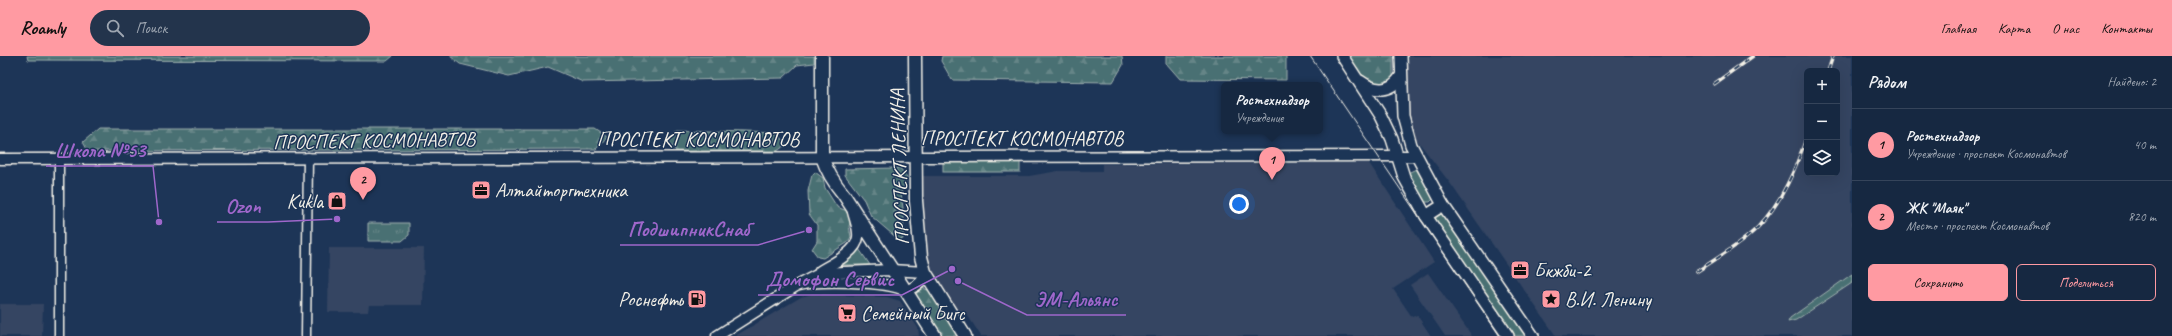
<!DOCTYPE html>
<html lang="ru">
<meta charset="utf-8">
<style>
body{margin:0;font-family:Caveat,sans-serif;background:#23344c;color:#f1f3f6}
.controls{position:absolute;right:12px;top:12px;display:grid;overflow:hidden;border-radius:6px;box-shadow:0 4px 16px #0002}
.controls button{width:36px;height:36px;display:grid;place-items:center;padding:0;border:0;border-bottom:1px solid #35445a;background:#162841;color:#f1f3f6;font:20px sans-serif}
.you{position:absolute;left:1239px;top:148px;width:14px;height:14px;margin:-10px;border:3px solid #fff;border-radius:50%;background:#1a73e8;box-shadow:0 0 0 6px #1a73e833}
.badge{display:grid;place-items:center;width:26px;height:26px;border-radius:50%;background:#ff9aa2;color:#111;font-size:13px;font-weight:700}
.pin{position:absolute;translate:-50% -33px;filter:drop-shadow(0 1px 2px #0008)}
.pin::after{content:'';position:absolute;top:21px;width:14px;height:12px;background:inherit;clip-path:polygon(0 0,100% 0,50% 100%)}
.popup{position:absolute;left:1221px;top:26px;width:102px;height:52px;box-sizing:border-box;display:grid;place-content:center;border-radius:6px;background:#162841;filter:drop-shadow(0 1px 3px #0005);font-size:13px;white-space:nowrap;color:#9ea6b1}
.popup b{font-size:15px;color:#f1f3f6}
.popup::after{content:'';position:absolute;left:50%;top:100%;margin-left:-8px;border:8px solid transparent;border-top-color:#162841}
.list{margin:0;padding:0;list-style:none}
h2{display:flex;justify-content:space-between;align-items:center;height:52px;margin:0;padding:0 16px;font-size:17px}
h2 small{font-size:13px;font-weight:400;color:#9ea6b1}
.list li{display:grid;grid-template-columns:26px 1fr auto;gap:12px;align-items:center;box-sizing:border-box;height:72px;padding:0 16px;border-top:1px solid #35445a}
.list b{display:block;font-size:15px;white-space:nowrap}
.list p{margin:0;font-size:13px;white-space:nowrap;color:#9ea6b1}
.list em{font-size:13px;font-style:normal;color:#9ea6b1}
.actions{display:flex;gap:8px;padding:12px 16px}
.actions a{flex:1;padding:9px 0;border:1px solid #ff9aa2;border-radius:6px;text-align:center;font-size:14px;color:#ff9aa2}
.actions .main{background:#ff9aa2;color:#111}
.icon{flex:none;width:22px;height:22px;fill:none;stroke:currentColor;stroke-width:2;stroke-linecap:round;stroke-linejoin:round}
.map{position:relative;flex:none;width:1852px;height:280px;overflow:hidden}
header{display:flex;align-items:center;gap:24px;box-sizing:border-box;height:56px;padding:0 20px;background:#ff9aa2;color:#111}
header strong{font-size:19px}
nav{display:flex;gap:22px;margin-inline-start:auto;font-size:14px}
.search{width:280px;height:36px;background:#23344c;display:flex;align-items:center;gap:10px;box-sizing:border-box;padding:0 14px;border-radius:22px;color:#9ea6b1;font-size:15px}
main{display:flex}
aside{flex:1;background:#162841}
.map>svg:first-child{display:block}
</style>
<header>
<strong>Roamly</strong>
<div class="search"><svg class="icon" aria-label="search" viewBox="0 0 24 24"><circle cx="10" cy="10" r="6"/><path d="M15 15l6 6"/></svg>Поиск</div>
<nav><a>Главная</a><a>Карта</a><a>О нас</a><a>Контакты</a></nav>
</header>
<main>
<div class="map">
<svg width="1852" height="280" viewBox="0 0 1852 280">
<defs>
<pattern id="forest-firs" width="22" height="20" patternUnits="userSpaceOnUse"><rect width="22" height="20" fill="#4a7073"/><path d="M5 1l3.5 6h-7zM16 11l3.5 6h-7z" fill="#658587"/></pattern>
<pattern id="park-tufts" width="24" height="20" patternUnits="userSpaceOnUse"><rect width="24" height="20" fill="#4a7073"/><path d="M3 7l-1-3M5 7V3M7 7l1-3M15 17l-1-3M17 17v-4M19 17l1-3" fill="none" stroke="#658587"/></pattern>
</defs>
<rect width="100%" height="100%" fill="#1d3557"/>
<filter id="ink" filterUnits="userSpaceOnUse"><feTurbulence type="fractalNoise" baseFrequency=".025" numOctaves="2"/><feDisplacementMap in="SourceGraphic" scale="8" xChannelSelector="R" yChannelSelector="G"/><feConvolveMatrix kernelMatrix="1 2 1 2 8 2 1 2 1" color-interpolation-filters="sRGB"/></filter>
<g filter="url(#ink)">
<g fill="#344562" fill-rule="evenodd">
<path d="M1407 0H1852V280H1556L1450 127 1413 79 1406 39ZM1807 15H1837V117H1807Z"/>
<path d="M1202 107H1369L1434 206 1393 233 1412 261 1417 259 1431 280H981L966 257 957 254 940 228 929 206 924 186 920 120H1029L1058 115H1102V108Z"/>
<path d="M329 192H424L423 249H369L368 256H328Z"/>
<path d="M1428 217 1472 280H1445L1410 229Z"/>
<path d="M812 238 887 241 900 245 918 272 919 280H735L801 241Z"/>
<path d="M0 248H43L42 280H0Z"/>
</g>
<g fill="#4a7073" stroke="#9fb0ae">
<path d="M1416 113 1432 139 1433 143 1430 146H1424L1406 118Z"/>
<path d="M1441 155 1527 280H1513L1435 164V158Z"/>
<path d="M859 193 870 209H838Z"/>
</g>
<g fill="url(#forest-firs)" stroke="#9fb0ae">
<path d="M27 0H393L387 5 28 4Z"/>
<path d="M450 0H814V7L797 9 783 22 583 26 548 11 509 20 460 8Z"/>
<path d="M942 0H1122L1123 9 1113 26 952 24 941 5Z"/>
<path d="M1166 0H1286V24L1180 23 1166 7Z"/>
<path d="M1349 0H1393V22L1387 29C1364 27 1360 18 1349 0Z"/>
<path d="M98 73H595L607 81 596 93 88 95 83 86Z"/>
<path d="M677 74 777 77 786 89 777 95H676L669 86Z"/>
<rect x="943" y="104" width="77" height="12"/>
<path d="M895 112H900L907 121 901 137 904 160 903 183 899 184 871 160 864 144 845 119V113Z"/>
<path d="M815 116 823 122 825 132 837 151 847 155 851 165 849 170 851 181 847 187 823 202 818 201 812 193 817 185V169L809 158 808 135 812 119Z"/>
<path d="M1852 218V227L1796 264 1788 266 1790 262Z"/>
<path d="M923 232 930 235 958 280H940L916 243 917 236Z"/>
</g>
<path fill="url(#park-tufts)" stroke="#9fb0ae" d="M368 167H409V179L402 185H368Z"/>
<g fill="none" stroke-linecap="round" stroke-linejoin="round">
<g stroke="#f4f1e8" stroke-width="11">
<g id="minor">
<path d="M59 103V280"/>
<path d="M306 280 308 101"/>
</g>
</g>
<g stroke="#f4f1e8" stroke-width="13">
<g id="tertiary">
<path d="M0 103 1416 100"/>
<path d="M820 215C832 208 857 196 858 181 859 173 855 164 853 156"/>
<path d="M717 280 796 230 821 217 891 214 925 216C923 228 916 230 906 235 888 225 815 223 796 230"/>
</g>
</g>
<g stroke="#f4f1e8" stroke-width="14">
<g id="secondary">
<path d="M1342 0 1381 60 1392 83 1404 121 1426 160 1508 280"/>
<path d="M1401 0 1403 60 1411 89 1443 149 1533 280"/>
<path d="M1360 25C1375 36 1390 37 1401 20"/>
<path d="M1426 160 1443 149"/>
</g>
</g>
<g stroke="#f4f1e8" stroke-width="15">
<g id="primary">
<path d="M822 0V101C827 116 834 127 844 139L935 280"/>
<path d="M915 0 916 145 921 201 925 216 965 280"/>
</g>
</g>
<use href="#minor" stroke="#1d3557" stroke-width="8"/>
<use href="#tertiary" stroke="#1d3557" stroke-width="10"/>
<use href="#secondary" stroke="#1d3557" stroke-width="11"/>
<use href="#primary" stroke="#1d3557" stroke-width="12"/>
<path stroke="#f4f1e8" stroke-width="1" d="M1310 0 1500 280"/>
<g stroke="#f4f1e8" stroke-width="3.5">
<g id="rail">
<path d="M1828 15 1833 0"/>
<path d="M1714 28 1753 0"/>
<path d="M1696 216C1717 202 1740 189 1758 171 1782 146 1796 112 1807 80"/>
</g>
</g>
<use href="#rail" stroke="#1d3557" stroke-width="2" stroke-dasharray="6" stroke-linecap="butt"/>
</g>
</g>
<defs>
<g id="office-square" transform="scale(1)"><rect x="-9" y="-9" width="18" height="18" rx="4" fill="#ff9aa2" stroke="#1d3557"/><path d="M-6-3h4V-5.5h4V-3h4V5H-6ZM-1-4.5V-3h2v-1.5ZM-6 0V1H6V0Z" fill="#111"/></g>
<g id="shop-square" transform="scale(1)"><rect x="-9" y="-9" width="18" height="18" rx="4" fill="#ff9aa2" stroke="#1d3557"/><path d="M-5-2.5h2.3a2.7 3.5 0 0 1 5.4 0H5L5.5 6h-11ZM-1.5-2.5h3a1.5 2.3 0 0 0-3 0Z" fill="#111"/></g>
<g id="fuel-square" transform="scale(1)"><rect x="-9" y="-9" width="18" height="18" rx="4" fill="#ff9aa2" stroke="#1d3557"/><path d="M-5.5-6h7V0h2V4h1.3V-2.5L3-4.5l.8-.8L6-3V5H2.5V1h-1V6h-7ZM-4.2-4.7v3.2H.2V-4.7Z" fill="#111"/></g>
<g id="sight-square" transform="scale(1)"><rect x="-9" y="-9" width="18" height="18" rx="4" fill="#ff9aa2" stroke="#1d3557"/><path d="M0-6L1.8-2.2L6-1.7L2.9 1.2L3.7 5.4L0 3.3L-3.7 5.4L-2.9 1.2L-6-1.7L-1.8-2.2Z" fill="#111"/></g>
<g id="supermarket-square" transform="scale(1)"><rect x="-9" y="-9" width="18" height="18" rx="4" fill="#ff9aa2" stroke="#1d3557"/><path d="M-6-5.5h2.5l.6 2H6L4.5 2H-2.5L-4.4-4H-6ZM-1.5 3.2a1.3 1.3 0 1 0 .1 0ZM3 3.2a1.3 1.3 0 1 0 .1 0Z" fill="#111"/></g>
</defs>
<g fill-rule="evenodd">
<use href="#office-square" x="481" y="134"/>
<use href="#shop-square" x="337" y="145"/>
<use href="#office-square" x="1520" y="214"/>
<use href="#fuel-square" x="697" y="243"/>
<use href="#sight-square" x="1551" y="243"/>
<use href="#supermarket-square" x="847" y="257"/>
</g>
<g text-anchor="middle" stroke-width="3" stroke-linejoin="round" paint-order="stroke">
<g font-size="20" fill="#f4f1e8" stroke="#1d3557">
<text x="1022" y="89">ПРОСПЕКТ КОСМОНАВТОВ</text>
<text x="698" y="90">ПРОСПЕКТ КОСМОНАВТОВ</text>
<text transform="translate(374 84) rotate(-1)" y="7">ПРОСПЕКТ КОСМОНАВТОВ</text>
<text transform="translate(899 111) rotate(-92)" y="7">ПРОСПЕКТ ЛЕНИНА</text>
</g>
<g font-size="20" fill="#f4f1e8" stroke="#1d3557" text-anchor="start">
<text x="495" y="141">Алтайторгтехника</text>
<text x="323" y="152" text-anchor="end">Кukla</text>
<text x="1534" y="221">Бкжби-2</text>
<text x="683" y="250" text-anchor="end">Роснефть</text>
<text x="1565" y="250">В.И. Ленину</text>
<text x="861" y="264">Семейный Бигс</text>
</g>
</g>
<path fill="none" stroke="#9f67cb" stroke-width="1.5" d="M159 166L153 110H46M337 163L268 166H217M809 174L758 189H620M952 213L902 239H758M958 225L1027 259H1126"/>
<g fill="#9f67cb" stroke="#1d3557" stroke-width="1.5">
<circle cx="159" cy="166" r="4"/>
<circle cx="337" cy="163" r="4"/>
<circle cx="809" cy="174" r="4"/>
<circle cx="952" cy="213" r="4"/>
<circle cx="958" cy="225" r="4"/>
</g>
<g font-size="21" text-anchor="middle" font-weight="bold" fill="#9f67cb" stroke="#1d3557" stroke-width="3" stroke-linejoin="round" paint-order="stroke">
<text x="100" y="101">Школа №53</text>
<text x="243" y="157">Ozon</text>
<text x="689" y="180">ПодшипникСнаб</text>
<text x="830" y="230">Домофон Сервис</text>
<text x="1076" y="250">ЭМ-Альянс</text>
</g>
</svg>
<div class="controls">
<button>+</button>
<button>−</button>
<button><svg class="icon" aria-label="layers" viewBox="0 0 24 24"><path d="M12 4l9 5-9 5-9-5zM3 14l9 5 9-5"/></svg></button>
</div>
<div class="you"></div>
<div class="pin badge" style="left:1272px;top:124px">1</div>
<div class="popup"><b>Ростехнадзор</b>Учреждение</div>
<div class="pin badge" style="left:363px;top:144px">2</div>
</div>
<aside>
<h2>Рядом<small>Найдено: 2</small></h2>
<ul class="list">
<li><span class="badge">1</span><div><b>Ростехнадзор</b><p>Учреждение · проспект Космонавтов</p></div><em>40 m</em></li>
<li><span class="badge">2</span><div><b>ЖК &quot;Маяк&quot;</b><p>Место · проспект Космонавтов</p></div><em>820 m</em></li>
</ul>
<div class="actions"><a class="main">Сохранить</a><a>Поделиться</a></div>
</aside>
</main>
